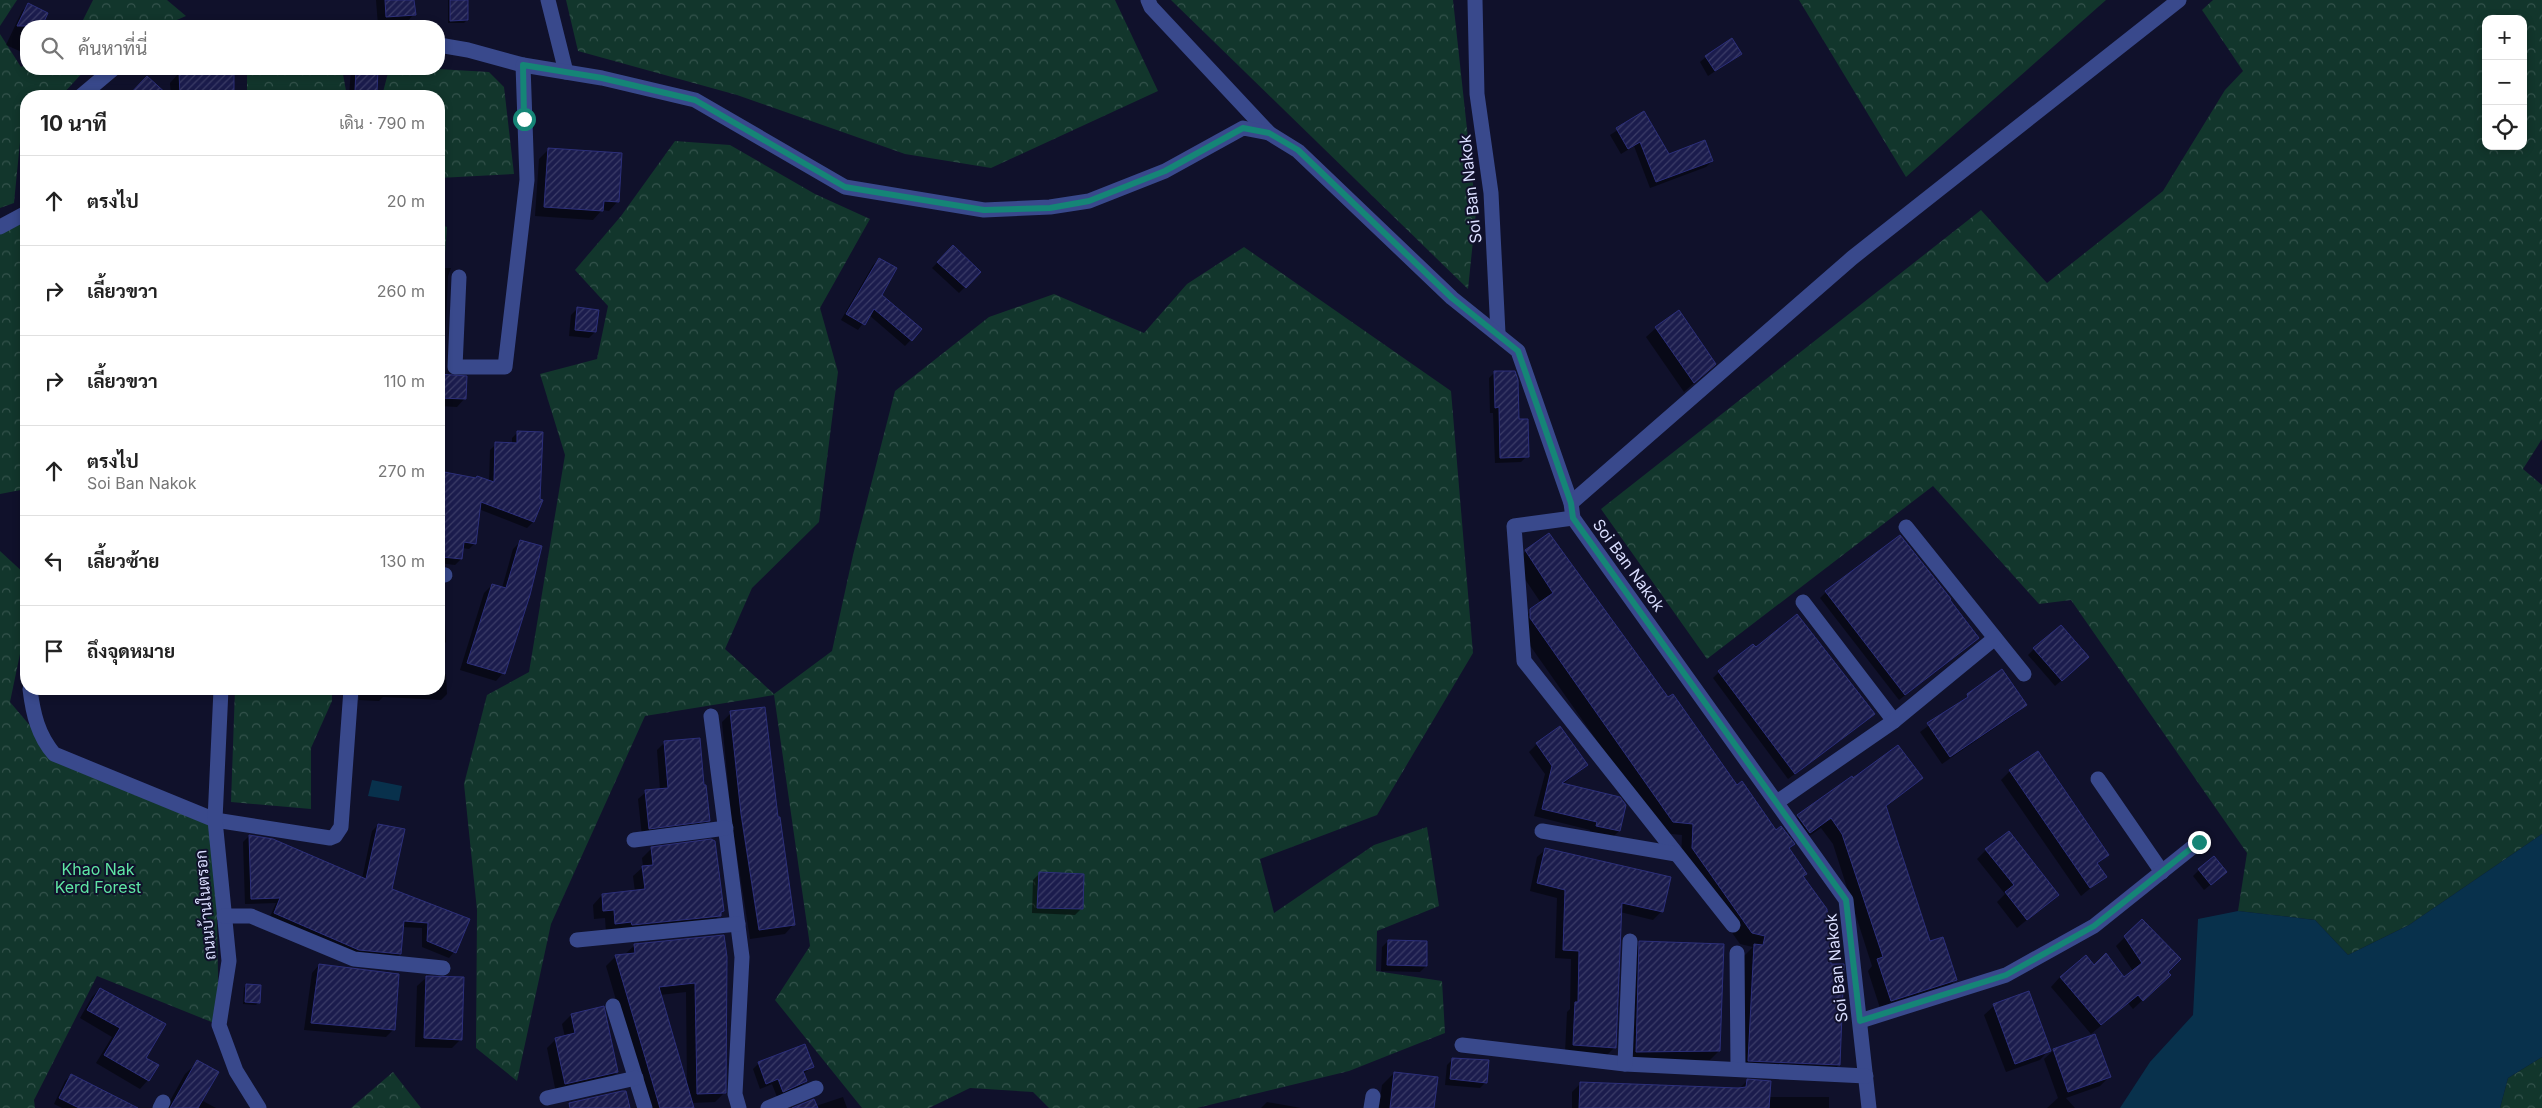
<!DOCTYPE html>
<html lang="th">
<meta charset="utf-8">
<style>
body{margin:0;font-family:Inter,Sarabun,sans-serif;background:#f2f2f2;color:#222}
.controls{position:absolute;right:15px;top:15px;display:grid;overflow:hidden;border-radius:10px;box-shadow:0 2px 8px #0003}
.controls button{width:45px;height:45px;display:grid;place-items:center;padding:0;border:0;border-bottom:1px solid #e0e0e0;background:#fff;color:#222;font:25px sans-serif}
.stop{position:absolute;width:15px;height:15px;margin:-11px;border:4px solid #158576;border-radius:50%;background:#fff}
.stop.end{background:#158576;border-color:#fff;box-shadow:0 1px 5px #0008}
.list{margin:0;padding:0;list-style:none}
h2{display:flex;justify-content:space-between;align-items:center;height:65px;margin:0;padding:0 20px;font-size:21px}
h2 small{font-size:16px;font-weight:400;color:#767676}
.list li{display:grid;grid-template-columns:32px 1fr auto;gap:15px;align-items:center;box-sizing:border-box;height:90px;padding:0 20px;border-top:1px solid #e0e0e0}
.list b{display:block;font-size:19px;white-space:nowrap}
.list p{margin:0;font-size:16px;white-space:nowrap;color:#767676}
.list em{font-size:16px;font-style:normal;color:#767676}
.icon{flex:none;width:28px;height:28px;fill:none;stroke:currentColor;stroke-width:2;stroke-linecap:round;stroke-linejoin:round}
.map{position:relative;flex:none;width:2542px;height:1108px;overflow:hidden}
.search{position:absolute;background:#fff;box-shadow:0 2px 8px #0003;left:20px;top:20px;width:425px;height:55px;display:flex;align-items:center;gap:12px;box-sizing:border-box;padding:0 18px;border-radius:20px;color:#767676;font-size:19px}
.panel{position:absolute;background:#fff;box-shadow:0 2px 8px #0003;left:20px;top:90px;width:425px;height:605px;border-radius:20px}
.map>svg:first-child{display:block}
</style>
<div class="map">
<svg width="2542" height="1108" viewBox="0 0 2542 1108">
<defs>
<pattern id="forest-crowns" width="20" height="18" patternUnits="userSpaceOnUse" patternTransform="scale(1.25)"><rect width="20" height="18" fill="#12362c"/><path d="M2 6a3 3 0 1 1 6 0M12 15a3 3 0 1 1 6 0" fill="none" stroke="#34534c"/></pattern>
<pattern id="building-hatch" width="6" height="6" patternUnits="userSpaceOnUse" patternTransform="scale(1.25)"><rect width="6" height="6" fill="#1b1c4d"/><path d="M-1 1l2-2M0 6l6-6M5 7l2-2" fill="none" stroke="#3c3d68"/></pattern>
</defs>
<rect width="100%" height="100%" fill="#10112b"/>
<g fill="url(#forest-crowns)" fill-rule="evenodd">
<path d="M0 0H17L0 26Z"/>
<path d="M93 0H167L186 16 163 26H80Z"/>
<path d="M566 0H1115L1158 91 991 168 905 154 737 95 578 51Z"/>
<path d="M1171 0H1453L1476 212 1468 289Z"/>
<path d="M1799 0H2106L1906 177Z"/>
<path d="M2213 0H2542V439L2523 469 2542 485V834L2409 925 2348 955 2315 920 2238 911 2247 853 2071 600 2039 604 1933 486 1707 659 1601 509 1981 210 2047 283 2163 191 2225 90 2243 71 2202 10ZM2486 19H2523V146H2486Z"/>
<path d="M0 34 21 67 26 64V69H86L61 96H26V134L20 142 14 203 0 208Z"/>
<path d="M279 69H342L347 96H247V70Z"/>
<path d="M389 69H438L489 72 504 87 514 174 439 178V96H382Z"/>
<path d="M675 141 730 145 815 194 870 219 820 308 838 372 819 522 752 588 725 649 774 694 832 651 853 555 895 391 989 317 1054 294 1144 333 1187 284 1244 247 1451 391 1473 653 1377 815 1260 859 1274 913 1374 845 1427 827 1439 906 1377 931 1376 971 1442 981 1445 1033 1349 1071 1197 1108H1049L1033 1092 970 1088 929 1108H862L775 1000 810 946 774 695 645 716 551 924 517 1081 476 1048 477 910 464 784 487 695 529 672 565 455 540 374 597 359 608 306 575 270 621 216Z"/>
<path d="M26 218V489L0 494V227Z"/>
<path d="M439 224 447 227 445 254 439 255Z"/>
<path d="M0 551 26 575V625L10 702 54 754 215 820 219 1025 97 976 34 1100 35 1108H0Z"/>
<path d="M235 689H332V701L311 748V809L231 802Z"/>
<path d="M2542 1057V1108H2500L2508 1078Z"/>
<path d="M393 1072 421 1108H351Z"/>
</g>
<g fill="#08314c">
<path d="M372 780 402 786 399 801 368 796Z"/>
<path d="M2542 834V1057L2508 1078 2500 1108H2120L2150 1062 2193 1015 2198 919 2238 911 2315 920 2348 955 2409 925Z"/>
</g>
<g fill="#0007" fill-rule="evenodd">
<path d="M376 0H413L414 14 406 23 378 25Z"/>
<path d="M448 0H466L467 20 464 23H448Z"/>
<path d="M28 5 46 13 40 26H26V51L24 53 6 45 22 11Z"/>
<path d="M1740 54 1708 76 1700 62 1706 57Z"/>
<path d="M351 69H377L376 91 371 96H349Z"/>
<path d="M232 72 233 96H171L170 83 179 73Z"/>
<path d="M1644 113 1669 155 1712 161 1706 167 1650 188 1634 146 1621 154 1610 135Z"/>
<path d="M548 150 618 201 609 211 602 210 593 220 535 216 539 159Z"/>
<path d="M953 247 965 287 959 293 932 268Z"/>
<path d="M879 259 881 295 921 329 905 346 869 315 858 330 841 320 873 265Z"/>
<path d="M439 268H451L448 276 444 367 446 375 465 398 457 407 439 406Z"/>
<path d="M577 309 595 332 589 338 569 336 571 315Z"/>
<path d="M1656 328 1705 373 1684 392 1646 337Z"/>
<path d="M1495 372 1518 420 1527 456 1521 462 1495 463 1493 413H1490L1489 378Z"/>
<path d="M518 432 539 499 542 501 533 522 527 528 476 508 474 510 439 502V472L489 482 490 450 496 444H512V438Z"/>
<path d="M26 519V549H25Z"/>
<path d="M441 521 475 543 469 549 462 548 461 559 455 565 439 563Z"/>
<path d="M520 542 503 673 496 681 460 670 484 593 492 585 502 588 513 549Z"/>
<path d="M1526 551 1667 699 1736 787 1775 831 1793 844 1788 849 1839 1065 1827 1076 1737 1072 1743 957 1753 947 1740 944 1681 860 1682 835 1662 833 1519 630V622L1541 603 1514 563Z"/>
<path d="M1826 592 1948 600 1978 638 1899 700 1820 598Z"/>
<path d="M439 620 445 621 446 642 439 649Z"/>
<path d="M2034 649 2081 663 2055 686 2028 655Z"/>
<path d="M2002 671 2026 704 2018 712 1942 764 1920 732Z"/>
<path d="M1719 672 1867 720 1788 779 1713 678Z"/>
<path d="M439 674H446L447 694 441 700 383 697 379 701 359 700 360 689H439Z"/>
<path d="M731 713 776 819 794 924 785 934 750 939 732 824 722 722Z"/>
<path d="M665 742 703 786 708 820 701 828 642 836 638 799 646 792 660 790 657 750Z"/>
<path d="M1537 744 1586 765 1562 785 1625 805 1619 831 1611 839 1589 834 1590 830 1534 816 1545 774 1529 752Z"/>
<path d="M2010 771 2108 854 2097 864 2105 876 2081 896 2001 780Z"/>
<path d="M1852 778H1921L1885 808 1929 943 1956 979 1946 990 1881 1011 1868 971 1872 966 1833 844 1821 828 1799 843 1788 826 1798 816Z"/>
<path d="M378 825 391 890 468 920 454 952 449 958 422 947V928L402 927 400 954 394 960 353 955 269 919 276 903 245 904 243 842 249 836 362 879 372 831Z"/>
<path d="M652 848 722 911 711 925 606 933 605 918 594 919 593 905 602 895 635 892 633 876 643 867 642 858Z"/>
<path d="M1546 849 1669 878 1661 912 1653 920 1620 912 1615 1047 1607 1055 1565 1053 1567 1012 1570 1009 1571 959 1555 958 1557 898 1530 891 1537 857Z"/>
<path d="M1986 850 2058 894 2017 928 1997 902 2005 894 1977 859Z"/>
<path d="M2199 870 2226 872 2204 890 2193 876Z"/>
<path d="M1039 874 1081 909 1075 915 1032 913 1033 880Z"/>
<path d="M2142 920 2169 975 2133 1009 2128 1003 2091 1034 2051 987 2060 977 2093 967 2123 978 2133 971 2116 946Z"/>
<path d="M723 936 724 1093 715 1102 691 1103 693 1108H648L606 966 616 956 625 954 635 945ZM686 992 687 1087 660 995Z"/>
<path d="M1388 941 1426 966 1420 972 1381 971 1382 947Z"/>
<path d="M1640 943 1719 1051 1710 1060 1628 1061 1631 952Z"/>
<path d="M319 965 393 1030 386 1037 304 1030 312 973Z"/>
<path d="M427 977 461 1039 452 1048 415 1047 417 986Z"/>
<path d="M246 985 259 1002 256 1005 243 1004 244 988Z"/>
<path d="M100 989 148 1080 140 1089 96 1063 112 1037 80 1018 92 997Z"/>
<path d="M2028 993 2049 1050 2040 1060 2006 1072 1984 1015 1994 1006Z"/>
<path d="M571 1015 617 1072 608 1081 556 1093 547 1048 556 1039 565 1037 562 1024Z"/>
<path d="M2054 1050 2109 1077 2100 1086 2066 1098 2075 1108H2047L2058 1098 2044 1059Z"/>
<path d="M1453 1059 1486 1082 1480 1088 1445 1085 1447 1065Z"/>
<path d="M198 1062 201 1100 216 1108H166L185 1074Z"/>
<path d="M759 1063 812 1067 803 1074 806 1081 800 1087 777 1097 772 1084 760 1089 753 1069Z"/>
<path d="M1394 1073 1433 1108H1379L1382 1085Z"/>
<path d="M71 1075 107 1092 131 1108H62L54 1104 65 1081Z"/>
<path d="M1747 1081 1769 1097H1829V1108H1572V1092L1580 1084 1740 1088Z"/>
<path d="M843 1097 847 1108H796L816 1106Z"/>
<path d="M1267 1102 1301 1108H1261Z"/>
</g>
<g fill="url(#building-hatch)" stroke="#2c2f7a">
<path d="M385 0H414L416 15 386 17Z"/>
<path d="M450 0H468V20L450 21Z"/>
<path d="M28 3 48 13 42 26H17Z"/>
<path d="M1732 38 1742 54 1715 71 1705 56Z"/>
<path d="M356 69H378L377 92 355 91Z"/>
<path d="M234 70V96H180L179 72Z"/>
<path d="M147 76 169 96H128Z"/>
<path d="M1644 111 1669 154 1705 140 1713 161 1656 182 1640 142 1628 149 1616 128Z"/>
<path d="M548 148 622 153 619 202 604 201 603 211 544 207Z"/>
<path d="M953 245 981 272 966 288 937 262Z"/>
<path d="M879 258 897 268 882 295 922 329 912 341 874 309 865 325 846 314Z"/>
<path d="M577 307 599 310 596 332 575 330Z"/>
<path d="M1679 310 1716 364 1694 383 1655 327Z"/>
<path d="M1494 371H1515L1518 380 1519 419H1528L1529 457 1500 458 1499 407 1495 408Z"/>
<path d="M439 374 467 376 466 399 439 398Z"/>
<path d="M517 431 543 432 540 499 543 500 534 522 481 502 476 544 464 542 462 559 442 557 443 544 439 543V471L476 478 477 476 494 482 495 442 517 443Z"/>
<path d="M1549 533 1668 697 1673 694 1737 785 1742 781 1776 830 1781 826 1795 844 1789 848 1807 874 1803 876 1827 909 1831 964H1844L1840 1065 1748 1061 1754 944 1763 945 1765 936 1752 933 1692 848 1693 824 1673 822 1530 618V609L1553 593 1525 550Z"/>
<path d="M1900 535 1951 599 1950 600 1979 638 1905 695 1825 591Z"/>
<path d="M520 540 542 546 530 595 505 674 467 663 492 584 506 588Z"/>
<path d="M1797 614 1875 714 1795 774 1718 671 1753 644 1756 647Z"/>
<path d="M2061 625 2089 657 2062 681 2033 648Z"/>
<path d="M2002 669 2027 705 1950 757 1927 723 1968 697 1967 694Z"/>
<path d="M765 707 778 817H780L795 925 759 930 741 814 730 711Z"/>
<path d="M1560 726 1588 765 1562 783 1620 797 1626 805 1620 831 1596 826 1597 822 1542 809 1552 766 1536 743Z"/>
<path d="M700 738 704 785H706L710 821 649 829 645 790 668 788 664 741Z"/>
<path d="M1898 745 1923 778 1886 806 1930 941 1943 937 1957 980 1891 1001 1877 959 1883 957 1842 834 1831 818 1810 833 1797 815 1852 776 1853 778Z"/>
<path d="M2038 751 2109 855 2097 863 2107 877 2090 888 2009 770Z"/>
<path d="M378 824 405 829 392 889 470 919 456 953 427 941 428 923 404 921 401 954 359 950 274 913 280 898 251 899 249 835 273 839 366 879Z"/>
<path d="M2009 831 2059 895 2027 920 2005 892 2014 885 1985 849Z"/>
<path d="M711 839 715 841 724 911 721 912V916L632 925 631 922 615 924 614 910 603 911 602 894 645 889 642 866 653 865 651 847Z"/>
<path d="M1545 848 1671 877 1663 912 1622 903 1616 1048 1573 1045 1575 1002H1578L1579 951 1563 950 1565 890 1537 883Z"/>
<path d="M2214 856 2227 872 2211 885 2198 869Z"/>
<path d="M1039 872 1084 874 1083 909 1037 908Z"/>
<path d="M2142 919 2181 959 2168 972 2171 975 2143 1001 2138 995 2101 1025 2060 977 2086 955 2094 965 2106 953 2124 977 2142 963 2124 936Z"/>
<path d="M724 935 727 957 726 1093 697 1094 695 983 659 987 694 1108H660L615 955 635 953 634 944Z"/>
<path d="M1388 940 1427 941V966L1387 965Z"/>
<path d="M1639 941 1724 944 1720 1051 1636 1052Z"/>
<path d="M319 964 399 974 395 1030 311 1023Z"/>
<path d="M426 976 464 977 462 1040 424 1038Z"/>
<path d="M246 984 261 985 260 1003 245 1002Z"/>
<path d="M100 988 166 1024 146 1058 159 1065 149 1081 104 1055 120 1028 87 1010Z"/>
<path d="M2029 991 2051 1051 2015 1064 1993 1004Z"/>
<path d="M604 1006 618 1072 565 1084 555 1038 575 1033 571 1014Z"/>
<path d="M2095 1034 2111 1077 2068 1092 2053 1049Z"/>
<path d="M805 1044 814 1067 803 1071 807 1081 783 1092 778 1079 766 1084 758 1062Z"/>
<path d="M1452 1058 1489 1060 1487 1083 1450 1079Z"/>
<path d="M197 1060 219 1072 198 1108H170Z"/>
<path d="M1394 1072 1438 1077 1434 1108H1390Z"/>
<path d="M71 1074 138 1108H79L59 1098Z"/>
<path d="M1747 1079 1771 1081 1769 1108H1579L1580 1082 1738 1088 1746 1087Z"/>
<path d="M622 1091H626L630 1108H570L569 1103Z"/>
<path d="M814 1099 818 1108H792Z"/>
</g>
<g fill="none" stroke-linecap="round" stroke-linejoin="round">
<g stroke="#39498c" stroke-width="15">
<path d="M548 0 566 72"/>
<path d="M1148 0 1151 7 1269 133"/>
<path d="M1475 0 1477 94 1491 193 1498 333"/>
<path d="M439 45 468 50 523 65 602 78 695 100 845 187 984 210 1050 207 1089 201 1165 171 1243 128 1269 133 1298 151 1452 298 1518 351 1571 503 1573 518 1846 900 1869 1108"/>
<path d="M81 96 113 69"/>
<path d="M0 227 26 213"/>
<path d="M459 277 455 367H505L527 180 523 65"/>
<path d="M1571 503 1852 258 2179 0"/>
<path d="M1573 518 1514 526 1524 661 1733 925"/>
<path d="M1906 527 2024 674"/>
<path d="M439 574 445 575"/>
<path d="M1803 602 1894 721"/>
<path d="M30 689C33 714 38 735 54 754L215 820 330 838 335 836 341 827 351 689"/>
<path d="M221 689 215 820 229 961 219 1025 236 1071 259 1108"/>
<path d="M711 716 742 957 735 1094 739 1108"/>
<path d="M2098 779 2162 872"/>
<path d="M1777 802 1894 721 1995 638"/>
<path d="M1542 831 1676 854"/>
<path d="M634 840 726 828"/>
<path d="M224 916H251L354 959 443 968"/>
<path d="M577 940 738 924"/>
<path d="M1737 953 1738 1069"/>
<path d="M613 1006 645 1108"/>
<path d="M1860 1021 2006 975 2094 926 2199 842"/>
<path d="M1462 1045 1625 1064 1866 1076"/>
<path d="M1625 1064 1630 941"/>
<path d="M547 1098 636 1078"/>
<path d="M160 1108 163 1102"/>
<path d="M768 1108 816 1088"/>
<path d="M1371 1108 1373 1096"/>
</g>
</g>
<g fill="none" stroke-linecap="round" stroke-linejoin="round">
<path stroke="#158576" stroke-width="6" d="M524 119 523 65 602 78 695 100 845 187 984 210 1050 208 1089 201 1165 171 1243 128 1269 133 1298 150 1452 298 1518 351 1571 503 1573 518 1846 900 1860 1021 2006 975 2094 926 2199 842"/>
</g>
<g text-anchor="middle" stroke-width="4" stroke-linejoin="round" paint-order="stroke">
<g font-size="16" fill="#dadeff" stroke="#10112b">
<text transform="translate(1470 189) rotate(-96)" y="6">Soi Ban Nakok</text>
<text transform="translate(1629 565) rotate(54)" y="6">Soi Ban Nakok</text>
<text transform="translate(205 905) rotate(-95)" y="6">ถนนบ้านในตรอก</text>
<text transform="translate(1836 968) rotate(-96)" y="6">Soi Ban Nakok</text>
</g>
<g font-size="16" fill="#5fe6a4" stroke="#10112b">
<text x="98" y="875">Khao Nak<tspan x="98" dy="18">Kerd Forest</tspan></text>
</g>
</g>
</svg>
<div class="controls">
<button>+</button>
<button>−</button>
<button><svg class="icon" aria-label="locate" viewBox="0 0 24 24"><circle cx="12" cy="12" r="6"/><path d="M12 2v4M12 18v4M2 12h4M18 12h4"/></svg></button>
</div>
<div class="stop" style="left:524px;top:119px"></div>
<div class="stop end" style="left:2199px;top:842px"></div>
<div class="search"><svg class="icon" aria-label="search" viewBox="0 0 24 24"><circle cx="10" cy="10" r="6"/><path d="M15 15l6 6"/></svg>ค้นหาที่นี่</div>
<section class="panel">
<h2>10 นาที<small>เดิน · 790 m</small></h2>
<ul class="list">
<li><svg class="icon" aria-label="ahead" viewBox="0 0 24 24"><path d="M12 20V5M6 11l6-6 6 6"/></svg><div><b>ตรงไป</b></div><em>20 m</em></li>
<li><svg class="icon" aria-label="right" viewBox="0 0 24 24"><path d="M7 20v-9h11M14 6l5 5-5 5"/></svg><div><b>เลี้ยวขวา</b></div><em>260 m</em></li>
<li><svg class="icon" aria-label="right" viewBox="0 0 24 24"><path d="M7 20v-9h11M14 6l5 5-5 5"/></svg><div><b>เลี้ยวขวา</b></div><em>110 m</em></li>
<li><svg class="icon" aria-label="ahead" viewBox="0 0 24 24"><path d="M12 20V5M6 11l6-6 6 6"/></svg><div><b>ตรงไป</b><p>Soi Ban Nakok</p></div><em>270 m</em></li>
<li><svg class="icon" aria-label="left" viewBox="0 0 24 24"><path d="M17 20v-9H6M10 6l-5 5 5 5"/></svg><div><b>เลี้ยวซ้าย</b></div><em>130 m</em></li>
<li><svg class="icon" aria-label="arrive" viewBox="0 0 24 24"><path d="M6 21V4h12l-3 4 3 4H6"/></svg><div><b>ถึงจุดหมาย</b></div></li>
</ul>
</section>
</div>
